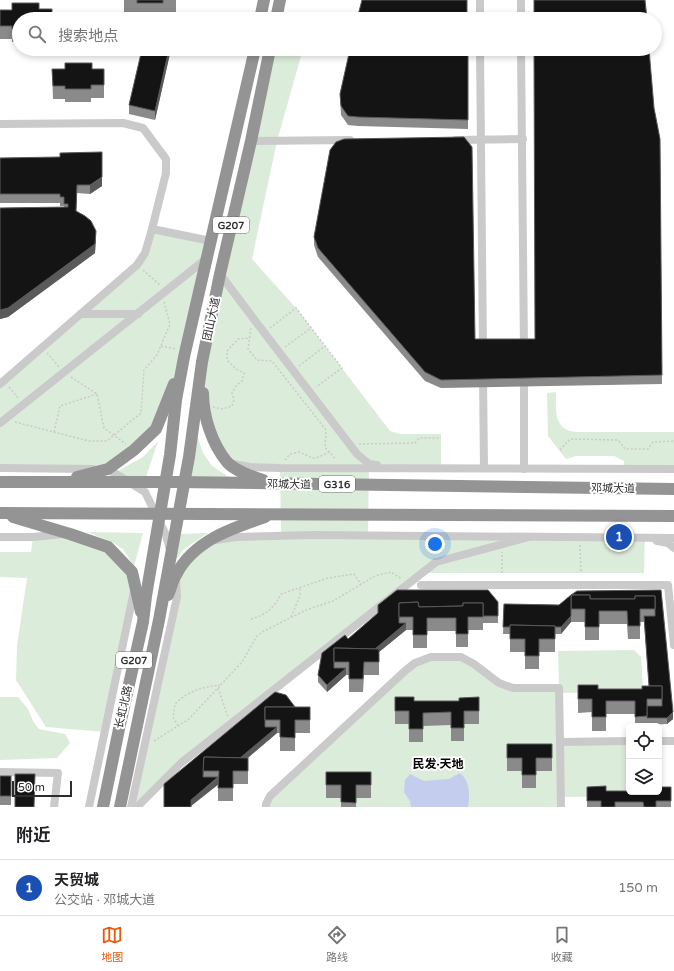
<!DOCTYPE html>
<html lang="zh">
<meta charset="utf-8">
<style>
body{margin:0;font-family:"Varela Round","Noto Sans SC",sans-serif;background:#f2f2f2;color:#202124}
.controls{position:absolute;right:12px;bottom:12px;display:grid;overflow:hidden;border-radius:6px;box-shadow:0 2px 6px #0003}
.controls button{width:36px;height:36px;display:grid;place-items:center;padding:0;border:0;border-bottom:1px solid #e0e0e0;background:#fff;color:#202124;font:20px sans-serif}
.scale{position:absolute;left:12px;bottom:10px;width:60px;box-sizing:border-box;padding-left:4px;border:2px solid #2d2d2d;border-top:0;font-size:11px;line-height:14px;white-space:nowrap;color:#2d2d2d;-webkit-text-stroke:3px #fff;paint-order:stroke}
.you{position:absolute;left:435px;top:544px;width:14px;height:14px;margin:-10px;border:3px solid #fff;border-radius:50%;background:#1a73e8;box-shadow:0 0 0 6px #1a73e833}
.badge{display:grid;place-items:center;width:26px;height:26px;border-radius:50%;background:#ea580c;color:#fff;font-size:13px;font-weight:700}
.pin{position:absolute;translate:-50% -50%;border:2px solid #fff;box-shadow:0 1px 4px #0006}
.list{margin:0;padding:0;list-style:none}
h2{display:flex;justify-content:space-between;align-items:center;height:52px;margin:0;padding:0 16px;font-size:17px}
h2 small{font-size:13px;font-weight:400;color:#757577}
.list li{display:grid;grid-template-columns:26px 1fr auto;gap:12px;align-items:center;box-sizing:border-box;height:56px;padding:0 16px;border-top:1px solid #e0e0e0}
.list b{display:block;font-size:15px;white-space:nowrap}
.list p{margin:0;font-size:13px;white-space:nowrap;color:#757577}
.list em{font-size:13px;font-style:normal;color:#757577}
.icon{flex:none;width:22px;height:22px;fill:none;stroke:currentColor;stroke-width:2;stroke-linecap:round;stroke-linejoin:round}
.map{position:relative;flex:none;width:674px;height:807px;overflow:hidden}
.search{position:absolute;background:#fff;box-shadow:0 2px 6px #0003;left:12px;right:12px;top:12px;height:44px;display:flex;align-items:center;gap:10px;box-sizing:border-box;padding:0 14px;border-radius:22px;color:#757577;font-size:15px}
.sheet{height:108px;background:#fff}
nav{display:flex;justify-content:space-around;align-items:center;box-sizing:border-box;height:56px;border-top:1px solid #e0e0e0;background:#fff;font-size:11px;color:#757577}
nav a{display:grid;justify-items:center;gap:2px}
nav .on{color:#ea580c}
.map>svg:first-child{display:block}
</style>
<div class="map">
<svg width="674" height="807" viewBox="0 0 674 807">
<rect width="100%" height="100%" fill="#fff"/>
<g fill="#dcecda">
<path d="M277 15H313L312 19H276Z"/>
<path d="M270 49H303L277 141 252 259 296 308 390 431 400 434H441V468L369 464 368 535 645 539 644 573H422L131 807 177 597 176 575 209 541 281 536 280 468 228 463 203 404 202 362Z"/>
<path d="M152 229 211 241 184 357 156 429 108 469 0 468V384L137 265Z"/>
<path d="M556 392C556 410 553 429 575 432H674V469H624V461L614 456H576L566 459 548 436 547 393Z"/>
<path d="M197 435 203 453 212 466 232 479 189 477Z"/>
<path d="M158 441 146 477H107L143 457Z"/>
<path d="M87 532 143 533 134 566 123 549 112 542Z"/>
<path d="M208 533 184 549 172 565 180 534Z"/>
<path d="M70 534 108 547 135 586 105 732 46 727 16 680 17 646 27 578 0 577V552H31L33 537Z"/>
<path d="M634 650 641 657 643 688 639 692 559 693 560 742 629 741V792L652 796 561 797V807H266L270 796 415 663 461 657 499 683 559 687 558 651Z"/>
<path d="M0 697H18L28 709 33 721 39 729 65 734 70 743 57 758 0 760Z"/>
</g>
<path fill="#c4cdee" d="M460 773C470 781 470 795 468 807H411L410 801 404 792 405 780 410 774 424 781 449 779Z"/>
<g fill="none" stroke-linecap="round" stroke-linejoin="round">
<g stroke="#cacaca" stroke-width="1.5" stroke-dasharray="2 2" stroke-linecap="butt">
<path d="M143 270 161 286"/>
<path d="M251 328 248 349 257 360 272 361 326 430 325 447 336 460"/>
<path d="M270 328 296 308 342 368 316 387"/>
<path d="M161 346 176 349"/>
<path d="M285 347 311 328"/>
<path d="M47 353 59 367"/>
<path d="M299 366 325 346"/>
<path d="M71 377 97 394 104 428 126 444"/>
<path d="M9 387 18 398"/>
<path d="M213 407 222 409 232 406 234 400 232 393 236 386 242 381 244 373 236 369 227 360V351L238 339 250 338"/>
<path d="M15 422 89 441H107L141 413 144 370 157 355 170 324 164 302"/>
<path d="M54 432 60 406 97 394"/>
<path d="M359 444 415 443 419 438H441"/>
<path d="M560 450 570 439 618 440 625 449H648L653 442 674 441"/>
<path d="M285 460 290 454 299 452 313 458 319 457 329 452"/>
<path d="M580 545 581 573"/>
<path d="M502 573V552"/>
<path d="M291 617 300 596V588"/>
<path d="M251 619C266 615 274 608 281 594L328 578 354 574 361 584"/>
<path d="M218 688 228 717"/>
<path d="M178 726 173 717 175 704C188 691 202 687 220 685"/>
<path d="M154 741 189 719 242 662 257 636 262 632 306 610 333 601 375 576 391 572 402 579"/>
</g>
<g stroke="#cacaca" stroke-width="8">
<path d="M480 0V19"/>
<path d="M521 0V19"/>
<path d="M480 49 483 350"/>
<path d="M521 49 524 350"/>
<path d="M0 124 123 123 143 128 166 159V173L152 229 211 241"/>
<path d="M456 140 523 139"/>
<path d="M251 141 350 140"/>
<path d="M220 274 253 318 357 454 369 464 377 465"/>
<path d="M81 314H138"/>
<path d="M524 376V469"/>
<path d="M483 377 484 468"/>
<path d="M0 384 137 265 145 253 152 229"/>
<path d="M0 423 206 259"/>
<path d="M233 464 250 467 280 468 674 469"/>
<path d="M0 468 93 469"/>
<path d="M105 469H108L145 492 166 535 170 550"/>
<path d="M0 537H33L63 534"/>
<path d="M216 540 236 537 313 535 674 538"/>
<path d="M657 541 668 543 674 548"/>
<path d="M421 585H668L674 645"/>
<path d="M659 741H674"/>
<path d="M0 772 58 773 54 807"/>
<path d="M89 807 134 591"/>
<path d="M131 807 177 597 176 579"/>
<path d="M137 807 181 763 436 562 529 537"/>
<path d="M266 807V804L270 796 406 670 415 663 431 657H461L474 664 499 683 513 688H559L560 742"/>
<path d="M561 807 560 742 629 741"/>
</g>
<g stroke="#949494" stroke-width="12">
<path d="M260 19 264 0"/>
<path d="M276 19 280 0"/>
<path d="M203 393C203 416 212 444 227 462 234 470 253 477 263 480"/>
<path d="M77 477 108 469 134 450 156 429 174 384"/>
<path d="M0 482H177L674 489"/>
<path d="M0 513 674 516"/>
<path d="M13 517 70 534 108 547 132 572 141 612"/>
<path d="M168 595C171 589 172 581 176 575 193 541 232 528 265 517"/>
<path d="M103 807 119 729 143 622 146 596 170 455 176 400 184 357 255 49"/>
<path d="M120 807 159 620 189 457 202 362 220 274 251 141 270 49"/>
</g>
</g>
<g fill="#8a8a8a">
<path d="M124 0H176V12H163V16H137V13H124Z"/>
<path d="M0 10 19 19V42H12V39H0Z"/>
<path d="M171 49 155 120 129 114V105Z"/>
<path d="M468 49V129L358 126 348 125 341 115 340 94Z"/>
<path d="M52 69H104V98H91V102H65V99H53Z"/>
<path d="M654 108 660 139 662 384 441 388 425 381 318 257 314 245V237L475 339H535Z"/>
<path d="M0 158 102 186 90 194 77 193 76 211 96 240 95 253 8 317 0 319V208L64 207V206H60V203H0Z"/>
<path d="M661 590 673 719 667 724 647 725V724V726H635V714H606V731H592V712L578 713V685L598 689H642L649 686 644 622H640V639H628L627 624H599V640H585V622H571L561 634H555V652H539V669H525V652H510V634H503L504 604 559 605Z"/>
<path d="M498 602V623H483V630H468V647H456V631H427V648H413V630H406L379 652V675H364L363 692H349V675H346L327 692 318 682V675L348 639 378 613Z"/>
<path d="M275 692 295 707H310V733H295V751H280V733H277L248 758V784H233V801H218V784L191 806 164 807Z"/>
<path d="M395 697 414 701H459L479 697V724H464V741H451V725L423 726V742H409V724H395Z"/>
<path d="M507 744H552V771H536V788H522V771H507Z"/>
<path d="M326 772H371V798H356V807H341V798H326Z"/>
<rect x="0" y="776" width="11" height="29"/>
<path d="M587 787 606 791 659 792 671 787V807H587Z"/>
</g>
<g fill="#5a5a5a">
<path d="M169 49H171L155 120V111Z"/>
<path d="M102 177V186L90 194V185Z"/>
<path d="M96 231 95 253 8 317 0 319V310Z"/>
<path d="M571 616V622L561 634V627Z"/>
<path d="M406 623V630L379 652V675V653L368 655Z"/>
<path d="M346 668V675L327 692V685Z"/>
<path d="M673 712V719L667 724V718Z"/>
<path d="M277 727V733L232 771V764Z"/>
<path d="M219 777V784L191 806V800Z"/>
</g>
<g fill="#141414" stroke="#5a5a5a">
<rect x="137" y="0" width="26" height="3"/>
<path d="M362 0H467V19H357Z"/>
<path d="M534 0H645L647 19H534Z"/>
<path d="M12 3H39V9H52V19H19V29H12V26H0V10H12Z"/>
<path d="M142 49H169L155 111 129 105Z"/>
<path d="M350 49H468V120L358 117 348 116 341 106 340 94Z"/>
<path d="M534 49H649L654 108 660 139 662 375 441 380 425 372 318 248 314 237 330 150 336 142 344 139 464 137 472 147 475 339H535Z"/>
<path d="M65 63H92V69H104V85H91V89H65V86H53L52 69H65Z"/>
<path d="M102 152V177L90 185H77L76 211 85 216 91 221 96 231 95 244 8 308 0 310V208L68 207V204H64V197H60V194H0V158L60 157V153Z"/>
<path d="M397 590H488L498 602V616H483V603H463V606L419 607 418 602 399 603V623H406L375 649 334 648V668H346L327 685 318 675 322 653 345 635 348 639 378 613V605Z"/>
<path d="M661 590 673 712 667 718H647V706H662V686H649L644 616H655V596H635V599H590V595H571L577 591Z"/>
<path d="M571 595H590V599H635V596H655V609H640V626H628L627 611H599V627H585V609H571Z"/>
<path d="M571 595V616L561 627H555V626L510 625V627H503L504 604 559 605Z"/>
<path d="M418 602 419 607 463 606V603H483V617H468V634H456V618H427V635H413V617H399V603Z"/>
<path d="M510 625 555 626V639H539V656H525V639H510Z"/>
<path d="M334 648 379 649V662H364L363 679H349V662H334Z"/>
<path d="M578 685H598V689H642V686H662V699H647V716L635 717V701H606V717H592V699H578Z"/>
<path d="M275 692 286 695 295 707H265V727H277L240 758 204 757 203 777H218L191 800V807H164V784Z"/>
<path d="M395 697H414V701H459V698L479 697V711H464V728H451V712L423 713V729H409V711H395Z"/>
<path d="M265 707H310V720H295V738L280 737V720H265Z"/>
<path d="M507 744H552V758H536V775H522V758H507Z"/>
<path d="M204 757 248 758V771H233V788H218L219 771H203Z"/>
<path d="M326 772H371V785H356V803L341 802V785H326Z"/>
<path d="M15 774H35L34 807H15Z"/>
<rect x="0" y="776" width="11" height="20"/>
<path d="M606 786V791H629V792H659V787H671V801H656V807H644L643 802H615V807H601V801H587V787Z"/>
</g>
<g text-anchor="middle" stroke-width="4" stroke-linejoin="round" paint-order="stroke">
<g fill="#fff" stroke="#6c6c6c" stroke-width="1">
<rect x="213" y="217" width="36" height="16" rx="3"/>
<rect x="319" y="476" width="36" height="16" rx="3"/>
<rect x="116" y="652" width="36" height="16" rx="3"/>
</g>
<g font-size="10" font-weight="bold" fill="#2d2d2d">
<text x="231" y="229">G207</text>
<text x="337" y="488">G316</text>
<text x="134" y="664">G207</text>
</g>
<g font-size="11" fill="#2d2d2d" stroke="#fff">
<text transform="translate(211 319) rotate(-78)" y="4">团山大道</text>
<text transform="translate(289 484) rotate(1)" y="4">邓城大道</text>
<text transform="translate(613 488) rotate(1)" y="4">邓城大道</text>
<text transform="translate(123 707) rotate(-77)" y="4">长虹北路</text>
</g>
<g font-size="12" font-weight="bold" fill="#000" stroke="#fff">
<text x="438" y="768">民发·天地</text>
</g>
</g>
</svg>
<div class="controls">
<button><svg class="icon" aria-label="locate" viewBox="0 0 24 24"><circle cx="12" cy="12" r="6"/><path d="M12 2v4M12 18v4M2 12h4M18 12h4"/></svg></button>
<button><svg class="icon" aria-label="layers" viewBox="0 0 24 24"><path d="M12 4l9 5-9 5-9-5zM3 14l9 5 9-5"/></svg></button>
</div>
<div class="scale">50 m</div>
<div class="you"></div>
<div class="pin badge" style="left:619px;top:537px;background:#1a4fb4">1</div>
<div class="search"><svg class="icon" aria-label="search" viewBox="0 0 24 24"><circle cx="10" cy="10" r="6"/><path d="M15 15l6 6"/></svg>搜索地点</div>
</div>
<section class="sheet">
<h2>附近<small></small></h2>
<ul class="list">
<li><span class="badge" style="background:#1a4fb4">1</span><div><b>天贸城</b><p>公交站 · 邓城大道</p></div><em>150 m</em></li>
</ul>
</section>
<nav>
<a class="on"><svg class="icon" aria-label="map" viewBox="0 0 24 24"><path d="M3 6l6-2 6 2 6-2v14l-6 2-6-2-6 2zM9 4v14M15 6v14"/></svg>地图</a>
<a><svg class="icon" aria-label="directions" viewBox="0 0 24 24"><path d="M12 3l9 9-9 9-9-9zM9 14v-3h6M13 9l2 2-2 2"/></svg>路线</a>
<a><svg class="icon" aria-label="saved" viewBox="0 0 24 24"><path d="M7 4h10v16l-5-4-5 4z"/></svg>收藏</a>
</nav>
